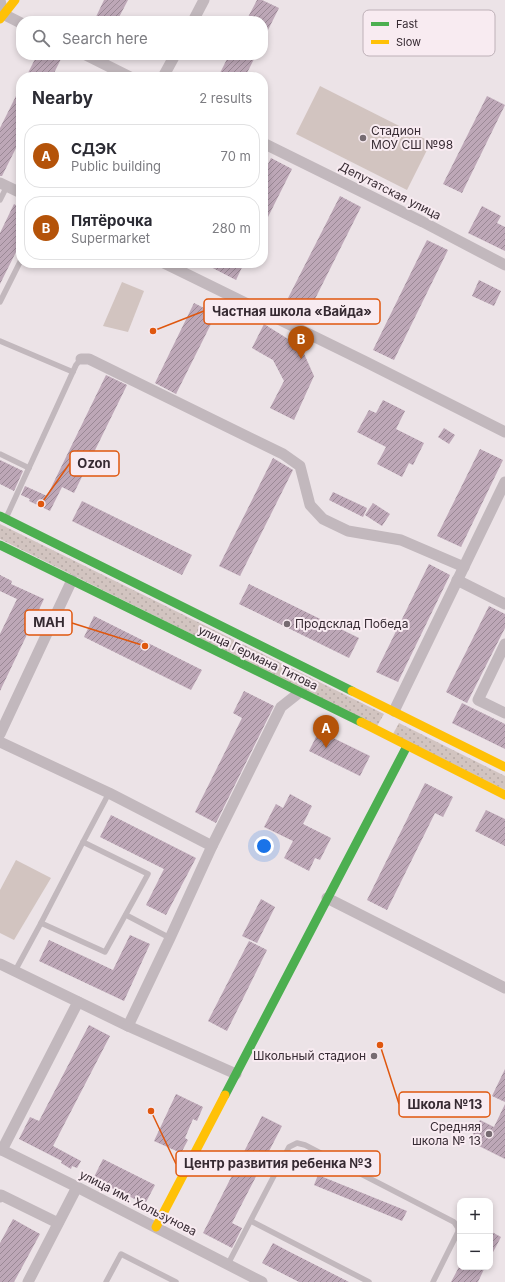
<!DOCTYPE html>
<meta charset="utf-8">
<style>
body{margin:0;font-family:Inter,sans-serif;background:#f7f7f7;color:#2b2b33}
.controls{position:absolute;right:12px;bottom:12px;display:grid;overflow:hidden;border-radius:8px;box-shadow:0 2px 6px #0003}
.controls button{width:36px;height:36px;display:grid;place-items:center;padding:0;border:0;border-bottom:1px solid #e1e1e2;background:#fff;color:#2b2b33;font:20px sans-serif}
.you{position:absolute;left:264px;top:846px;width:14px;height:14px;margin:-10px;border:3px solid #fff;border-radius:50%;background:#1a73e8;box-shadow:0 0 0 6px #1a73e833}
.badge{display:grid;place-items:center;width:26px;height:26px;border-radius:50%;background:#b45309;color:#fff;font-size:13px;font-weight:700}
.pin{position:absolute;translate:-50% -33px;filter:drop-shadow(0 1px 2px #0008)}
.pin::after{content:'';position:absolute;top:21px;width:14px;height:12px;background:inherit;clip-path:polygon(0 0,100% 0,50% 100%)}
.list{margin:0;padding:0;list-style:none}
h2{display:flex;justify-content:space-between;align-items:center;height:52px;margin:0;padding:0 16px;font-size:17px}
h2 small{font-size:13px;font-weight:400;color:#7c7c81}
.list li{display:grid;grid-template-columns:26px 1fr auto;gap:12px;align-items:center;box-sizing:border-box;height:64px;margin:0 8px 8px;padding:0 8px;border:1px solid #e1e1e2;border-radius:16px}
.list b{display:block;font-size:15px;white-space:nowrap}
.list p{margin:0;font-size:13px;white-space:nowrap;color:#7c7c81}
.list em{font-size:13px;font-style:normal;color:#7c7c81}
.icon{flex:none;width:22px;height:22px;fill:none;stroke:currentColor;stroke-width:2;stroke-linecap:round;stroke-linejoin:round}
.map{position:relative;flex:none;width:505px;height:1282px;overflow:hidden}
.search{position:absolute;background:#fff;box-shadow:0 2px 6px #0003;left:16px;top:16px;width:252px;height:44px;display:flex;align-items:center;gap:10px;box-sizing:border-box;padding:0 14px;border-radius:16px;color:#7c7c81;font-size:15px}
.panel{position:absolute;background:#fff;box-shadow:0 2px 6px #0003;left:16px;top:72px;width:252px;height:196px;border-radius:16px}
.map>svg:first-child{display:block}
</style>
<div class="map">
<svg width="505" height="1282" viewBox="0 0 505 1282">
<defs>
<pattern id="grass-dots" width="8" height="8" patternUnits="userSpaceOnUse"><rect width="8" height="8" fill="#d2c4c0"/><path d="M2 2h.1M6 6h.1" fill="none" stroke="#b5a9a5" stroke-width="1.8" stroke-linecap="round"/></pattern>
<pattern id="building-hatch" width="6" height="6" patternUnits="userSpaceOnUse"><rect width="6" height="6" fill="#bda7b7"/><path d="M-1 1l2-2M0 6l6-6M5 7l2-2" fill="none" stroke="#9a8895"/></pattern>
</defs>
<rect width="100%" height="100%" fill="#ece3e7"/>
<g fill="url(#grass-dots)">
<path d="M0 524 384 714 377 726 0 539Z"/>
<path d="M399 723 505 776V790L393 734Z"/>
</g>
<g fill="#d2c4c0">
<path d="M320 86 431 142 407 190 296 134Z"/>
<path d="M122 282 144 291 128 332 103 326Z"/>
<path d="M16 860 51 878 14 940 0 933V890Z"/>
</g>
<g fill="url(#building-hatch)">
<path d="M104 0H128L117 21H94Z"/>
<path d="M257 0H262L279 8 263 40V21H246Z"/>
<path d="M37 55H63L52 77H26Z"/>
<path d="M229 55H256L245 77H218Z"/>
<path d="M21 86V138L2 176H0V128Z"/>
<path d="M487 96 505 105 462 193 443 184Z"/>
<path d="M271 158 292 169 263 227V174Z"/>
<path d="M340 196 361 207 306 317 284 306Z"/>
<path d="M14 204 21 208V242L0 284V233Z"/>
<path d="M482 206 501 216 497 223 505 227V251L468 233Z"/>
<path d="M427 240 448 250 394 360 373 350Z"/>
<path d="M203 263H244L236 280Z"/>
<path d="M479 280 501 291 494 306 472 296Z"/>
<path d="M194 303 216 314 176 394 155 383Z"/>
<path d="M264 324 301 347 314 376 294 420 270 408 284 381 273 360 252 348Z"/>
<path d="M106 375 127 385 74 493 62 487 50 511 29 501 30 499 21 495 25 486 47 496Z"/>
<path d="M383 400 405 411 396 429 424 443 413 465 409 463 402 477 377 464 386 447 357 432 369 410 376 413Z"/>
<path d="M444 428 455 435 449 444 438 437Z"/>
<path d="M480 449 503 460 461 547 437 536Z"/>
<path d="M273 458 293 470 240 576 219 566Z"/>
<path d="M0 460 23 471 14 491 0 484Z"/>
<path d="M333 492 367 508 363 517 329 500Z"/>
<path d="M82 501 192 555 182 575 72 521Z"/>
<path d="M373 503 390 514 382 526 365 515Z"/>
<path d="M429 564 450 575 398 682 376 672Z"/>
<path d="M0 575 12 581 11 584 44 599 0 691V634L17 599 0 591Z"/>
<path d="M249 584 359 638 349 658 239 604Z"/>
<path d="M489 606 505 614V628L467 703 446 692Z"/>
<path d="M94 616 202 670 191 690 84 637Z"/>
<path d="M244 691 274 706 216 823 195 812 242 718 233 713Z"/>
<path d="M462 703 505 724V749L452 723Z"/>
<path d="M319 731 370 756 360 776 309 751Z"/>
<path d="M425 783 453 797 443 817 435 813 387 910 367 900Z"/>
<path d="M290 794 312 806 303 824 331 838 320 860 315 858 309 871 284 858 293 841 264 827 276 804 283 808Z"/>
<path d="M486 810 505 819V846L475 831Z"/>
<path d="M111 815 196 858 166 915 146 905 164 869 100 837Z"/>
<path d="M261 899 275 907 257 943 242 936Z"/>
<path d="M130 935 150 944 124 1001 39 961 49 940 113 970Z"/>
<path d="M249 941 267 950 227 1031 208 1021Z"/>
<path d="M89 1025 110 1036 53 1146 81 1161 77 1168 72 1166 71 1169 61 1163 62 1161 19 1139 30 1117 39 1121Z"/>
<path d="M505 1069V1102L492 1096Z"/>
<path d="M176 1094 203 1107 197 1121 193 1119 185 1138 188 1140 181 1153 154 1141Z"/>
<path d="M505 1104V1159L469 1141 480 1120 494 1127Z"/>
<path d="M262 1116 282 1126 232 1223 242 1228 232 1248 203 1233Z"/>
<path d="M103 1159 155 1185 145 1204 93 1179Z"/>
<path d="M318 1175 407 1211 402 1221 314 1185Z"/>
<path d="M13 1219 40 1234 14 1282H0V1243Z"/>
<path d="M490 1231 501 1237 490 1258Z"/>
<path d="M273 1243 288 1251 349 1282H299L262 1263Z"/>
<path d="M459 1267H485L478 1282H451Z"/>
</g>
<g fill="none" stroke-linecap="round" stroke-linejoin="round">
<g stroke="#c2b8bd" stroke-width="5.5">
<path d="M0 200 7 186"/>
<path d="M0 302 21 260"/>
<path d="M0 341 73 372"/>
<path d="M0 454 29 468"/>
<path d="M6 518 76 365 81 359"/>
<path d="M126 915 170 938"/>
<path d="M41 923 83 842"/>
<path d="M15 971 41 923 105 952 148 874 83 842 109 793"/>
<path d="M251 1221 369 1282"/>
<path d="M228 1264 289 1147 297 1143 305 1145 454 1222 458 1228V1232L433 1282"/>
<path d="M106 1282 121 1254 176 1282"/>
</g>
<g stroke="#c2b8bd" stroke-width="11">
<path d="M0 0 3 14 21 23"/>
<path d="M193 21 204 0"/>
<path d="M86 55 130 77"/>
<path d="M163 77 175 55"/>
<path d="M263 143 423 222 505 265"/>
<path d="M0 183 21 193"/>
<path d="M164 263 364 361 505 432"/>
<path d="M81 359H89L283 454 300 466 310 505 323 519 348 531 401 540 464 567"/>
<path d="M457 580 505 604"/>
<path d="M505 644 478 700 505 713"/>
<path d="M394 711 505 482"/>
<path d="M0 734 72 580"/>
<path d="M0 742 109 793 212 846"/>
<path d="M327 898 505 988"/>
<path d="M0 964 128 1026 236 1074"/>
<path d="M128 1026 170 938 212 846 281 707 300 692"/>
<path d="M0 1149 77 1187 262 1282"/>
<path d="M2 1150 78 1002"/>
<path d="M0 1197 1 1195 58 1223"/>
<path d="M28 1282 77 1187"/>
</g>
<g stroke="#4caf50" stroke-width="9">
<path d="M0 516 352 691"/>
<path d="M0 545 361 722"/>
<path d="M225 1095 407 746"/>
</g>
<g stroke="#ffc107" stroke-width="9">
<path d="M0 19 15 0"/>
<path d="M352 691 505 767"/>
<path d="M361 722 505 795"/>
<path d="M156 1227 225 1095"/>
</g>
</g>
<g fill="#766b71" stroke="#f8ebf1" stroke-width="1.5">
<circle cx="363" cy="138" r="4"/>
<circle cx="287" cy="624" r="4"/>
<circle cx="374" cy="1056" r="4"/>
<circle cx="489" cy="1134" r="4"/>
</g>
<g text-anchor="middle" stroke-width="4" stroke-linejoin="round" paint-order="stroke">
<g font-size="12" fill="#362a32" stroke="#f8ebf1" text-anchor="start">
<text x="371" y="135">Стадион<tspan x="371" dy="14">МОУ СШ №98</tspan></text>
<text x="295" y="628">Продсклад Победа</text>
<text x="366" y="1060" text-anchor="end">Школьный стадион</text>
<text x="481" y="1131" text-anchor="end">Средняя<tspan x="481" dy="14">школа № 13</tspan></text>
</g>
<g font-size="12" fill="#362a32" stroke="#f8ebf1">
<text transform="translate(390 191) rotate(27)" y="4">Депутатская улица</text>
<text transform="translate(258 658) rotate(26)" y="4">улица Германа Титова</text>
<text transform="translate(138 1203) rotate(27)" y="4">улица им. Хользунова</text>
</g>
</g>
<rect x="363" y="10" width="132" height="46" rx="6" fill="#f8ebf1" stroke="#beb1b8" stroke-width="1"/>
<rect x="371" y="22" width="18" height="4" fill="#4caf50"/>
<rect x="371" y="40" width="18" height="4" fill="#ffc107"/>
<g font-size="11" fill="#362a32">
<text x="396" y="28">Fast</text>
<text x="396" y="46">Slow</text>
</g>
<path fill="none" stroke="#df570e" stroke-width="1.5" d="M153 331L204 311M41 504L70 463M145 646L72 623M380 1045L399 1104M151 1111L176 1164"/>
<g fill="#df570e" stroke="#f8ebf1" stroke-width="1.5">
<circle cx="153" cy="331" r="4"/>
<circle cx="41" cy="504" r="4"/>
<circle cx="145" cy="646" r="4"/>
<circle cx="380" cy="1045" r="4"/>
<circle cx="151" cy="1111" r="4"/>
</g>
<g fill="#f8ebf1" stroke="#df570e" stroke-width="1.5">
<rect x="204" y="299" width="176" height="25" rx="4"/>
<rect x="70" y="451" width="49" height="25" rx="4"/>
<rect x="25" y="610" width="47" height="25" rx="4"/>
<rect x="399" y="1092" width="91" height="25" rx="4"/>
<rect x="176" y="1151" width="204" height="25" rx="4"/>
</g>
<g font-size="13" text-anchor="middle" font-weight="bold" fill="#362a32">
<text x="292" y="316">Частная школа «Вайда»</text>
<text x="94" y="468">Ozon</text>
<text x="49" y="627">МАН</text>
<text x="445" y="1109">Школа №13</text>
<text x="278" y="1168">Центр развития ребенка №3</text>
</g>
</svg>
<div class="controls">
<button>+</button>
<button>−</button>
</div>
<div class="you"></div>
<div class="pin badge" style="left:326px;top:748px">A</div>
<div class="pin badge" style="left:301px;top:359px">B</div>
<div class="search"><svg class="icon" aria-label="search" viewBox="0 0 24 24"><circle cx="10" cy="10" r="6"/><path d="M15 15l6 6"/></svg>Search here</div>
<section class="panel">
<h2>Nearby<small>2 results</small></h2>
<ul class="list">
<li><span class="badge">A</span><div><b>СДЭК</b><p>Public building</p></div><em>70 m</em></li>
<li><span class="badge">B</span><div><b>Пятёрочка</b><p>Supermarket</p></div><em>280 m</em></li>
</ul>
</section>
</div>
